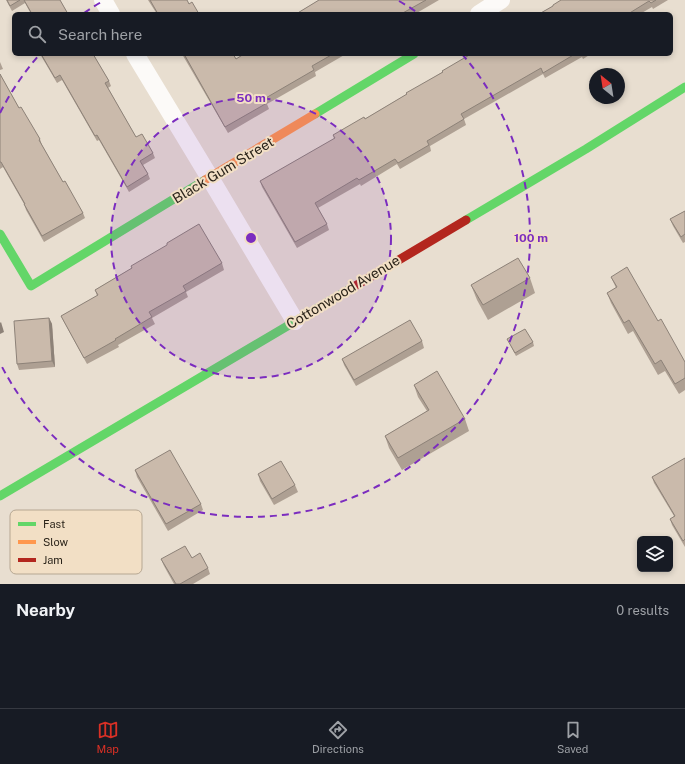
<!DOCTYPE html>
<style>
body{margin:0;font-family:"Public Sans",sans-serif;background:#242831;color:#f1f3f6}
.controls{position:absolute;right:12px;bottom:12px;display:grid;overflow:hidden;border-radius:6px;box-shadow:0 2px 6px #0003}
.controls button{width:36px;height:36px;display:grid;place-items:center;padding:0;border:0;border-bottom:1px solid #363941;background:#171b24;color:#f1f3f6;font:20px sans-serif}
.compass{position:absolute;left:589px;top:68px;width:36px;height:36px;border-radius:50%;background:#171b24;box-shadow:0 2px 6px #0003;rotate:330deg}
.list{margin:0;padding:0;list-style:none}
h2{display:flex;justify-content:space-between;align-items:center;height:52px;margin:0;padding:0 16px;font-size:17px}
h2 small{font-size:13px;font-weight:400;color:#9ea1a6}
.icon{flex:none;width:22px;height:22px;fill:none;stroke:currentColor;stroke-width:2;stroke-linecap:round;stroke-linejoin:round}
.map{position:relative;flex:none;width:685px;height:584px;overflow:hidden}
.search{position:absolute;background:#171b24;box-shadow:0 2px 6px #0003;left:12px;right:12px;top:12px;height:44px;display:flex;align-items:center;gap:10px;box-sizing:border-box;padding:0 14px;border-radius:6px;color:#9ea1a6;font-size:15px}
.sheet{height:124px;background:#171b24}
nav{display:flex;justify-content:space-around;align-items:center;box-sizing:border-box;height:56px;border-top:1px solid #363941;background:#171b24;font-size:11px;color:#9ea1a6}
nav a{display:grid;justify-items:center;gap:2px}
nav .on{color:#d93025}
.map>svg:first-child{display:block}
</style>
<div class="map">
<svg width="685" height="584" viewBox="0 0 685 584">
<rect width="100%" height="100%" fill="#e8ded0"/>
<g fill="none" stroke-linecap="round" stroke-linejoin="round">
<g stroke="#fcfaf8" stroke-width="18">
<path d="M103 0 111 14"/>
<path d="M479 14 501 0"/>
<path d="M135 54 210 178 295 321"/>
</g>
<g stroke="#63d668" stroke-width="9">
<path d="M315 114 414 54"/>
<path d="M466 220 586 149 685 87"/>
<path d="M0 234 31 286 205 180"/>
<path d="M0 496 350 289"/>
</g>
<path stroke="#ff974d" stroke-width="9" d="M205 180 315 114"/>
<path stroke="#b3261e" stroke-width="9" d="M350 289 466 220"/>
</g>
<g fill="#aea093">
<path d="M6 0H60L68 14H31L25 3 12 11Z"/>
<path d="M148 0H187L189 4 199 14H157Z"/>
<path d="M319 0H439L415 14H296Z"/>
<path d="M561 0H668L653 9 652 7 640 14H539L553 6Z"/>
<path d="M40 54H93L109 81 111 86 108 88 136 137 153 153 155 158 143 165 148 174 150 179 129 192 99 140 97 141 62 80 57 83Z"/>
<path d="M182 54H233L236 59 244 54H346L315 72 316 76 267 104 269 109 228 133Z"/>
<path d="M471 54H591L583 59 582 57 545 78 543 74 464 119 466 125 430 146 431 151 400 169 397 164 361 186 360 184 318 208 327 224 329 230 297 248 262 187 260 181 334 139 333 135 365 119 407 94Z"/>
<path d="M0 62 3 69 0 70Z"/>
<path d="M0 74 19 108 40 139 42 145 63 182 83 213 85 218 44 242 26 210 24 204 3 167 0 169Z"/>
<path d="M685 211V242L683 243 673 226 670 219Z"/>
<path d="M222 263 224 270 186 292 188 297 152 318 155 324 118 345 119 347 87 364 64 322 61 316 97 296 95 290 132 268 131 266Z"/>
<path d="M611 277 658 321 685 362V390L679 394 665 371 658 375 633 331 628 334 611 303 607 293 616 288Z"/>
<path d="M530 278 535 293 488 320 477 300 471 285Z"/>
<path d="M49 318 52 324 55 367 19 370 17 364Z"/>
<path d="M507 339 533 342 534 346 516 356Z"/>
<path d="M422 341 424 348 356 386 344 365 342 359Z"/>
<path d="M414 385 465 419 469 431 402 470 389 448 385 436 427 411 418 397Z"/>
<path d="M685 458V547L672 525 670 519 674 516 654 483 652 477Z"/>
<path d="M135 470 201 504 203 510 168 531 137 477Z"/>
<path d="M258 474 295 485 298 492 274 505 260 481Z"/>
<path d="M192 558 208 568 210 574 193 584H174L164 566 161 559Z"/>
</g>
<g fill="#8d8278">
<path d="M49 318 52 324 55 367 52 361Z"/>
<path d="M1 322 4 332 0 334V323Z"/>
</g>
<g fill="#cabaab" stroke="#8d8278">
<path d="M7 0H20L10 6Z"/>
<path d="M24 0H60L68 14H32Z"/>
<path d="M150 0H187L189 4 192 2 199 14H158Z"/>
<path d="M319 0H426L401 14H296Z"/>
<path d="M561 0H656L651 3 649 1 628 14H539L553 6V5Z"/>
<path d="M41 54H93L109 81 105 83 136 137 142 134 153 153 140 161 148 174 127 187 97 135 95 136 60 75 55 78Z"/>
<path d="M184 54H233L236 59 244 54H333L312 66 314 70 264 99 267 103 225 127Z"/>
<path d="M471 54H575L543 73 541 68 461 114 464 119 427 141 429 145 398 163 395 159 359 180 357 178 315 203 327 224 295 242 260 181 335 138 333 135 364 117 365 119 407 94 406 93 443 72 442 71Z"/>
<path d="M0 74 19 108 21 107 40 139 39 140 63 182 65 181 83 213 42 236 24 204H25L1 162H0Z"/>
<path d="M685 211V234L681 237 670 219Z"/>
<path d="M199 224 222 263 183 286 186 291 149 312 152 317 115 339 116 340 84 358 61 316 98 295 95 290 132 268 131 266 167 245V243Z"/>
<path d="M518 258 530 278 483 305 471 285Z"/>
<path d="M627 267 658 321 661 319 685 362V378L675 384 661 360 655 364 629 320 624 323 607 293 617 287 611 277Z"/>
<path d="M49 318 52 361 17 364 14 321Z"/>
<path d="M410 320 422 341 354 380 342 359Z"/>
<path d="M525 329 533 342 515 353 507 339Z"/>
<path d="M437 371 465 419 398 458 385 436 429 410 414 385Z"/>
<path d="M170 450 201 504 166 524 135 470Z"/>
<path d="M685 458V539L683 541 670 519 675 516 652 477Z"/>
<path d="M281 461 295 485 272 499 258 474Z"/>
<path d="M185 546 192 558 200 553 208 568 180 584H176L161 559Z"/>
</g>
<circle cx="251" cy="238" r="140" fill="#7b2cbf" fill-opacity=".12"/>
<g fill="none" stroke="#7b2cbf" stroke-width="2" stroke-dasharray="7 5">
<circle cx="251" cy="238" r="140"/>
<path d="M0 113A280 280 0 0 1 40 54M84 13A280 280 0 0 1 103 1M399 1A280 280 0 0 1 418 13M462 54A280 280 0 1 1 0 363"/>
</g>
<g text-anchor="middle" stroke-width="4" stroke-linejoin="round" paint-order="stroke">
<g font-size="14" fill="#2b241a" stroke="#f2dfc5">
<text transform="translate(223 170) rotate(-31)" y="5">Black Gum Street</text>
<text transform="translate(343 292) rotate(-31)" y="5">Cottonwood Avenue</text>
</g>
</g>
<rect x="10" y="510" width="132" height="64" rx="6" fill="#f2dfc5" stroke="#b6a792" stroke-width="1"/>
<rect x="18" y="522" width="18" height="4" fill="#63d668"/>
<rect x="18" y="540" width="18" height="4" fill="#ff974d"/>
<rect x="18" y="558" width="18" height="4" fill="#b3261e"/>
<g font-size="11" fill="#2b241a">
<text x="43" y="528">Fast</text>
<text x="43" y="546">Slow</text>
<text x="43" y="564">Jam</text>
</g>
<circle cx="251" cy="238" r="6" fill="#7b2cbf" stroke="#f2dfc5" stroke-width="2"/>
<g font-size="12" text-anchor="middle" font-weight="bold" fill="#7b2cbf" stroke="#f2dfc5" stroke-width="4" stroke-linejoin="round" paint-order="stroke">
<text x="251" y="102">50 m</text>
<text x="531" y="242">100 m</text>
</g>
</svg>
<div class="controls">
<button><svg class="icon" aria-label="layers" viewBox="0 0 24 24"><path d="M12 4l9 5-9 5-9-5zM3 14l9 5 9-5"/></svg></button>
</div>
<svg class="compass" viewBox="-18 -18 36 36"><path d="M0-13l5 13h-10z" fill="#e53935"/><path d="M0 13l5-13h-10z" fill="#9ea1a6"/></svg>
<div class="search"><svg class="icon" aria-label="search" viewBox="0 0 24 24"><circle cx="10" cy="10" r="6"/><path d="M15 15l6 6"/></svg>Search here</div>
</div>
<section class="sheet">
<h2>Nearby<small>0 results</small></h2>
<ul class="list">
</ul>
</section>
<nav>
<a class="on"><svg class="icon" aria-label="map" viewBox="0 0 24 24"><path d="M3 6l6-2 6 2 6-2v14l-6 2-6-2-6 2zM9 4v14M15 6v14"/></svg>Map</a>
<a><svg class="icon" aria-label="directions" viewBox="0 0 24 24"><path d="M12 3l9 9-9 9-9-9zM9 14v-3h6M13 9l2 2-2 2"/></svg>Directions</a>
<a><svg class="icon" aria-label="saved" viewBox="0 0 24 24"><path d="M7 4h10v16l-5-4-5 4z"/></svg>Saved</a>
</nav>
